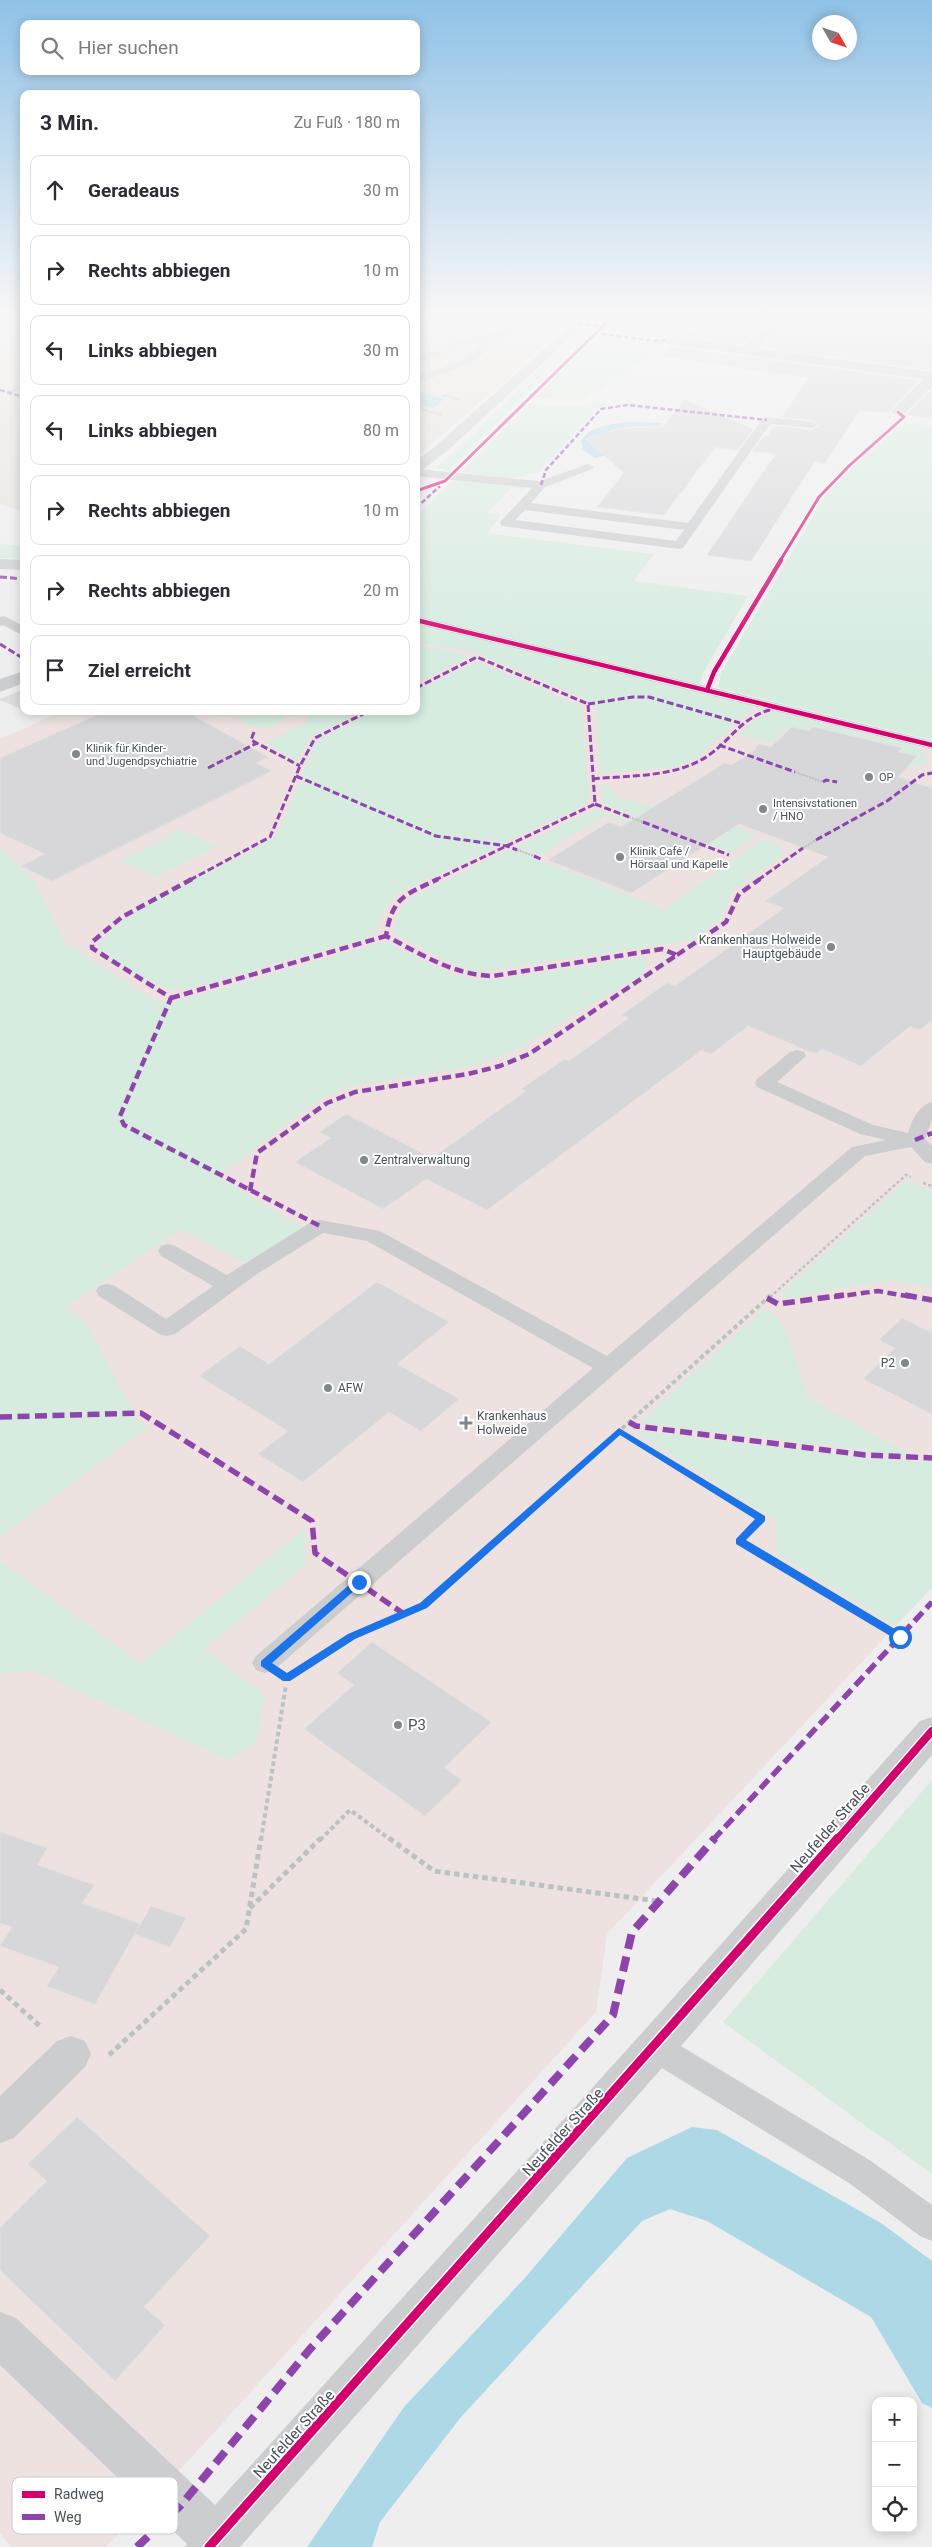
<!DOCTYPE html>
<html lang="de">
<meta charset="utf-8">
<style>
body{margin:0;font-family:Roboto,sans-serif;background:#f2f2f3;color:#2b2b33}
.controls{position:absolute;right:15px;bottom:15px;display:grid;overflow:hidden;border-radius:10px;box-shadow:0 2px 12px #0003}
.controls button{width:45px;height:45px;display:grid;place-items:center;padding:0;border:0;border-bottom:1px solid #e1e1e2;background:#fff;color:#2b2b33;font:25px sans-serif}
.compass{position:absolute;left:812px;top:15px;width:45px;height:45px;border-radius:50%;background:#fff;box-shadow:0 2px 12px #0003;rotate:129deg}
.stop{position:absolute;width:15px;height:15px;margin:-11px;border:4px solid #1a73e8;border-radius:50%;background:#fff}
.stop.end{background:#1a73e8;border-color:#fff;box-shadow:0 1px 5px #0008}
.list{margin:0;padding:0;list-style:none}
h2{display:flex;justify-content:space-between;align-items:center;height:65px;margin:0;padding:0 20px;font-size:21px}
h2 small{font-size:16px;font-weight:400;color:#7c7c81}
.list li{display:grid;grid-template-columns:32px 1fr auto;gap:15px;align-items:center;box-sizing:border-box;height:70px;margin:0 10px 10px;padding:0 10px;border:1px solid #e1e1e2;border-radius:10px}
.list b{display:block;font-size:19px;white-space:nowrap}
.list em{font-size:16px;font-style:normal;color:#7c7c81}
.icon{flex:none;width:28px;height:28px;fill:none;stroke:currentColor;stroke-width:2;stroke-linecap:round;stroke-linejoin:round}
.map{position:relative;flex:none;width:932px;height:2547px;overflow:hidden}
.search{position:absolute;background:#fff;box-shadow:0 2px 12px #0003;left:20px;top:20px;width:400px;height:55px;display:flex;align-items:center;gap:12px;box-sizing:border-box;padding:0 18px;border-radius:10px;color:#7c7c81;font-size:19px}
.panel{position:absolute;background:#fff;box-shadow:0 2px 12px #0003;left:20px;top:90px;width:400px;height:625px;border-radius:10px}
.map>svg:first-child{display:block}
</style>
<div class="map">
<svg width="932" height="2547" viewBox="0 0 932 2547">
<rect width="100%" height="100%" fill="#efeeee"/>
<g fill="#e3e2dc">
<path d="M0 316H24V390L20 392 24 393V512L0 504Z"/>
<path d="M416 316H574L507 379 416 457V404L434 408 443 399 416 391Z"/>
</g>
<path fill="#ddddde" d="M24 689V710L0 700V699Z"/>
<path fill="#ede2e0" d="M416 622 932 747V1587L607 1934 596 2012 200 2448 122 2532 105 2547H11L0 2533V739L63 711H416Z"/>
<g fill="#d5ecdf">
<path d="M620 316H665L634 332 631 336 602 331Z"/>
<path d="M584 326 594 327 448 471 436 467 454 453Z"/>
<path d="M601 337 663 344 620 376 578 402 536 397 593 340Z"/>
<path d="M530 403 559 407 597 403 605 404 598 407 540 472 511 478 461 472Z"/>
<path d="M905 422 932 426V740L718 688 721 673 824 497 855 465Z"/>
<path d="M456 477 527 487 525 489 511 488 487 513 501 515 487 533 654 554 634 581 748 596 703 673 700 684 416 616V517Z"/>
<path d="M0 544 24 546V559L0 558Z"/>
<path d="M416 624 746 703 756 707 737 721 697 758 674 767 600 774 597 708 582 697 476 653 416 641Z"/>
<path d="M416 645 449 651 467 657 416 684Z"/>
<path d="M477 662 581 706 589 797 587 802 581 807 396 894 382 913 374 933 367 938 187 989C154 992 125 965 98 949 102 916 243 860 273 838 280 833 295 794 300 784L305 781 303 772 314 745 321 738 373 711H416V690Z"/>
<path d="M241 711H283L286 716C277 730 247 731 238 718Z"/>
<path d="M310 711H363L309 738 298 762 265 743 305 723Z"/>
<path d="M776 712 912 745 923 751 927 763 906 769 918 756 900 752 903 747 813 726 808 730 790 726 772 743 737 735 757 718Z"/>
<path d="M601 783 610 787 617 797 642 804 681 807 756 835 733 851 728 852 610 807 603 803Z"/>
<path d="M596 809 641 824 637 827 605 815 540 855 515 847Z"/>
<path d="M181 830 217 846 156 877 120 861Z"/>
<path d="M764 839 780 845 783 855 733 890 720 920 692 940 477 972 464 969 394 934 397 915 410 898 510 849 664 909Z"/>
<path d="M0 848 34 881 65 943 158 1003 179 1001 385 941C421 959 453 982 495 980L647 956 644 973 519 1048 493 1059 463 1068 350 1086 319 1099 217 1177 305 1229 246 1264 181 1229 65 1308 85 1321 138 1421 146 1428 0 1537Z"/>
<path d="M907 1180 932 1191V1289C894 1270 830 1291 790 1299L780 1294Z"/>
<path d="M764 1309 776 1316 785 1328 808 1398 910 1454 907 1456 639 1423Z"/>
<path d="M632 1430 866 1458 932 1462V1587L896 1626 777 1554 775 1520Z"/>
<path d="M304 1529 306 1565 204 1649 264 1696 256 1743 229 1760 32 1670 0 1674V1561L141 1664Z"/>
<path d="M932 1780V2174L723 2022Z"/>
</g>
<g fill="#add8e6">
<path d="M416 391 444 399 434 408 416 404Z"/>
<path d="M629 422 662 423 659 427C635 426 608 423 594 446L601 453 610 452 613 454 595 458 583 450 581 441C589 425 614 424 629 422Z"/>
<path d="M692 2127 717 2130 881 2223 932 2261V2408L922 2403 871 2317 707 2221 670 2209 642 2221 461 2417 380 2522 372 2547H307L404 2407 524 2279 627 2158Z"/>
</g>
<g fill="#d7d6d9" stroke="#e0e0e1">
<path d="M713 316H779L742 344 686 337Z"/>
<path d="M800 316H858L913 328 932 318V370L762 347Z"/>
<path d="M673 347 919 380 889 412 859 411 825 463 815 461 751 561 707 555 776 454 753 451 765 435 768 436 775 426 812 430 820 426 812 420 782 417 808 378 661 356Z"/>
<path d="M932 389V418L906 415Z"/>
<path d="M685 400 753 429 738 450 715 447 664 515 597 507 624 473 586 439 623 428 663 427Z"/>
<path d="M106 711H185L268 757 256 763 272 771 52 881 21 866 45 854 0 833V758Z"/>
<path d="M792 727 809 731 813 727 902 748 898 752 917 756 898 777 932 788V1020L920 1030 910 1026 861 1066 822 1049 816 1054 748 1026 711 1054 702 1050 487 1210 426 1179 383 1209 295 1162 331 1138 320 1132 346 1114 432 1158 526 1091 521 1089 565 1059 569 1061 629 1018 621 1015 667 983 675 986 784 908 765 901 828 857 739 824 631 893 548 860 609 822 621 827 725 763 731 765 754 751 759 744 771 747Z"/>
<path d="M377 1282 449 1322 397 1364 459 1399 421 1431 389 1412 303 1482 258 1454 288 1431 199 1376 240 1346 269 1364Z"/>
<path d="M902 1318 932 1333V1414L863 1379 895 1348 879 1340Z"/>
<path d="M372 1642 491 1722 444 1768 462 1780 425 1816 304 1729 354 1685 337 1673Z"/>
<path d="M0 1832 47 1848 37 1865 94 1885 82 1903 140 1924 95 2004 47 1986 59 1967 0 1946 12 1927 0 1923Z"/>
<path d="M151 1906 186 1918 170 1947 135 1934Z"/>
<path d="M77 2117 210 2236 144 2307 165 2325 115 2381 0 2270V2228L47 2181 28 2164Z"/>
</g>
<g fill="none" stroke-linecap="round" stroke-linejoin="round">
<g stroke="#b9c3c0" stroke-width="2" stroke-dasharray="2 1" stroke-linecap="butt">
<path d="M0 325 24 318"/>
<path d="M8 392 24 387"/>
<path d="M442 395 460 400"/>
<path d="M416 408 442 415"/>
<path d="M795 772 823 782"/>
<path d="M629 817 643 822"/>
<path d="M803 848 816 840"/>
<path d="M517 850 534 856"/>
</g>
<g stroke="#b9c3c0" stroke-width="2.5" stroke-dasharray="3 2.5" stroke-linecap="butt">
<path d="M923 1183 932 1186"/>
<path d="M770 1297 906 1175 911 1177"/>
</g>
<g stroke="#b9c3c0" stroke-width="4" stroke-dasharray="4.5 3" stroke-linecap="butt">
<path d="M619 1431 761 1519 740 1541 900 1637"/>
<path d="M326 1653 352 1636 424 1606 771 1295"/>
<path d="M261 1840 286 1685"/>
<path d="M320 1840 350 1810 391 1840"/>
</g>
<g stroke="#b9c3c0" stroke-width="5" stroke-dasharray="5.5 4" stroke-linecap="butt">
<path d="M389 1838 434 1871 657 1901"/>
<path d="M250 1908 321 1838"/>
<path d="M0 1990 42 2028"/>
<path d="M109 2055 246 1929 261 1838"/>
</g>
<g fill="#cbcdcf" fill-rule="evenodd">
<path d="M493 316H521L578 321 583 324 578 327 535 323 494 340 488 349 472 363 416 384V377L465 359 483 342 469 344 416 363V356L463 339 488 335 521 322 498 319Z"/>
<path d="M767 417 812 422 818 425 812 428 770 424 683 548 679 549 502 526 500 523 502 520 532 488 416 476V469L540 481 588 464 594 467 592 469 545 487 531 503 688 523 763 418ZM525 510 684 530 676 541 515 520Z"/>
<path d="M4 616 24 626V636L3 625 0 626V617Z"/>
<path d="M416 616 932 741V749L416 624Z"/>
<path d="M797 1050 804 1052 806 1056 777 1082 873 1125 908 1133C912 1120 918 1106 932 1102V1120L925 1139 932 1146V1164L925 1162 911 1147 865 1156 274 1670 265 1673 256 1670 252 1663 256 1656 593 1368 367 1241 323 1233 257 1274 175 1334 167 1336 159 1334 99 1296 96 1291 99 1286 107 1284 115 1286 166 1319 213 1286 161 1256 158 1251 161 1246 168 1244 175 1246 227 1275 313 1221 320 1220 380 1231 607 1356 852 1147 886 1140 860 1134 757 1087 755 1083 757 1079 790 1052Z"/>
<path d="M655 2033 666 2037 871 2161 932 2205V2241L920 2236 849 2183 644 2057 640 2047 644 2037Z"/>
</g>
<g fill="#cbcdcf" fill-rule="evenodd">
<path d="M782 316H798L757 348 932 372V386L903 415 898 416 891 412 923 379 668 344 662 340 668 336 743 346Z"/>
<path d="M24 671V683L0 692V679Z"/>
<path d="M932 1717V1755L669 2060 240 2547H185L187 2544 0 2365V2312L16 2318 215 2505 641 2034 920 1721Z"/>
<path d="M71 2036 85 2041 91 2054 85 2067 14 2138 0 2143V2096L57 2041Z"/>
</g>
<g fill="#cbced0" fill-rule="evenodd">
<path d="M581 316H594L447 451 421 471 416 472V461L437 445Z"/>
<path d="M0 559 24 560V570L0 569Z"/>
</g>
<g stroke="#8e44ad" stroke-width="2.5" stroke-dasharray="5 2.5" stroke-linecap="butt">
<path d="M518 316 522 319"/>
<path d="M578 324 601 326"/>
<path d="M594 333 656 341 668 340"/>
<path d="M0 390 24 397"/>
<path d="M541 485 546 470 601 409 628 405 767 420"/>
<path d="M416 508 440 486"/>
</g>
<g stroke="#8e44ad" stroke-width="3" stroke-dasharray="7 3" stroke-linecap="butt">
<path d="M0 577 24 579"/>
<path d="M0 644 24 659"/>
<path d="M416 688 477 657 588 704 595 804 435 880"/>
<path d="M588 704 633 697H649L740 723"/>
<path d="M254 732 251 740 300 766"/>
<path d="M719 745 795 772"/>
<path d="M208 768 257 743"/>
<path d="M296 776 436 836 507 846 517 850"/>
<path d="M593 779C630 775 677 778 709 755 733 738 741 717 773 709"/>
<path d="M823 782 826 780 837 782"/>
<path d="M595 804 629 817"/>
<path d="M643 822 729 855"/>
<path d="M816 840 887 801 922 775 932 773"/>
<path d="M534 856 541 859"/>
<path d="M190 880 270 837 300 766 315 738 369 711"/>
<path d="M758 880 803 848"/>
</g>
<g stroke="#8e44ad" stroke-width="4.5" stroke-dasharray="9 4.5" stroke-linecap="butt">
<path d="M192 879 122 917 92 942V948L171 998 120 1116 124 1125 320 1226"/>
<path d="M677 955 726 922 739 894 760 879"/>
<path d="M171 998 386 936"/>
<path d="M915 1140 932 1133"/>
<path d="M250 1191 257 1153 327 1103 355 1092 468 1074 500 1066 529 1054 677 955 662 949 493 976C453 975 421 954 386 936 392 897 405 895 438 879"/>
<path d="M834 1297 878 1291 912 1297"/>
</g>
<g stroke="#8e44ad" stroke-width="5.5" stroke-dasharray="12 5.5" stroke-linecap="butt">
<path d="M905 1295 932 1300"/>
<path d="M767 1298 778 1304 844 1295"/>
<path d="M0 1417 141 1413 312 1521 315 1553 404 1614"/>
<path d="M629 1422 636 1426 865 1455 932 1458"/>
<path d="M713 1840 932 1602"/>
</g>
<path stroke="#8e44ad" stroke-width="8" stroke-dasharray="15 8" stroke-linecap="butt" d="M137 2547 181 2505 310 2349 613 2015 632 1932 715 1838"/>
<g stroke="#fff" stroke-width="5">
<g id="cycleway-far3">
<path d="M416 491 445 481 613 316"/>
<path d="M780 561 819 497 850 465 904 417 898 412"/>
</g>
</g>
<g stroke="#fff" stroke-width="6">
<g id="cycleway-far2">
<path d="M416 620 932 745"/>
<path d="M707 690 714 672 781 560"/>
</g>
</g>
<g stroke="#fff" stroke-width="11">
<path id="cycleway-far1" d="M837 1840 932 1731"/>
</g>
<g stroke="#fff" stroke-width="12">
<path id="cycleway" d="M209 2547 838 1838"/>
</g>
<use href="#cycleway-far3" stroke="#d6006c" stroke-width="3"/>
<use href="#cycleway-far2" stroke="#d6006c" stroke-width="4.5"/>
<use href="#cycleway-far1" stroke="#d6006c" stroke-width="8"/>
<use href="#cycleway" stroke="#d6006c" stroke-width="9"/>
</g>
<linearGradient id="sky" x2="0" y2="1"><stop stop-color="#90c2e7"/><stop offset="0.47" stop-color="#f8f7f7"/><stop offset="1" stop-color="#f8f7f7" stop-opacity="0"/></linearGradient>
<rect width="932" height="672" fill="url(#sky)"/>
<path fill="#1a73e8" d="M619 1428 765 1516V1521L746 1540 903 1634V1640H897L736 1544V1539L755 1519 620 1435 427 1608 355 1639 290 1681H283L261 1666V1661L356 1579 359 1578 364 1582 272 1663 287 1673 348 1634 420 1603Z"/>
<g fill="#82878d" stroke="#fff" stroke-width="2">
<circle cx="76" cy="754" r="5"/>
<circle cx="869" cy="777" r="5"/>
<circle cx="763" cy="809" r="5"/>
<circle cx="620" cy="857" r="5"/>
<circle cx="831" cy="947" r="5"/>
<circle cx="364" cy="1160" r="5"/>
<circle cx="905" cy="1363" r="5"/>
<circle cx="328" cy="1388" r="5"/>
<path d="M463.5 1415.5h5v5h5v5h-5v5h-5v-5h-5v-5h5z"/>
<circle cx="398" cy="1725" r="5"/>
</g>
<g text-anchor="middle" stroke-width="4" stroke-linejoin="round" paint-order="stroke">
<g font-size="11" fill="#485059" stroke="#fff" text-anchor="start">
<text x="86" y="752">Klinik für Kinder-<tspan x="86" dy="13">und Jugendpsychiatrie</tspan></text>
<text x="879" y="781">OP</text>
<text x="773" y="807">Intensivstationen<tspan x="773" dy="13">/ HNO</tspan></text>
<text x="630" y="855">Klinik Café /<tspan x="630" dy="13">Hörsaal und Kapelle</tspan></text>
</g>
<g font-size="12" fill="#485059" stroke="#fff" text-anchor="start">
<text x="821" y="944" text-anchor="end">Krankenhaus Holweide<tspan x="821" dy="14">Hauptgebäude</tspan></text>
<text x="374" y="1164">Zentralverwaltung</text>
<text x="895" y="1367" text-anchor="end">P2</text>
<text x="338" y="1392">AFW</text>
<text x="477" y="1420">Krankenhaus<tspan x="477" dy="14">Holweide</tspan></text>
</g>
<g font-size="15" fill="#485059" stroke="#fff" text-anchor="start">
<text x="408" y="1730">P3</text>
</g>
<g font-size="15" fill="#485059" stroke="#fff">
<text transform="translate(830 1828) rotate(-49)" y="5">Neufelder Straße</text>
<text transform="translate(563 2132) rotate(-48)" y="5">Neufelder Straße</text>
<text transform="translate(294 2434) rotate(-48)" y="5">Neufelder Straße</text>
</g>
</g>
<rect x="12" y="2477" width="166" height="57" rx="8" fill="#fff" stroke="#c8cacd" stroke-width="1"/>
<rect x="22" y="2491" width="23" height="7" fill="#d6006c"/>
<rect x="22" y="2514" width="23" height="6" fill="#8e44ad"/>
<g font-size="14" fill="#485059">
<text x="54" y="2499">Radweg</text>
<text x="54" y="2522">Weg</text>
</g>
</svg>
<div class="controls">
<button>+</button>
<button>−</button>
<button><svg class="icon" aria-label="locate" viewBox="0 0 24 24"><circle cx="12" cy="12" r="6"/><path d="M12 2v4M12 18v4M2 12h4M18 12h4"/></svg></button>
</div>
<svg class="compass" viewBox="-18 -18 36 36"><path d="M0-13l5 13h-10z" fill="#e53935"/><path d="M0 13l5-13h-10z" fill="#7c7c81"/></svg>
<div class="stop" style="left:900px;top:1637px"></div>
<div class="stop end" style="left:359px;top:1582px"></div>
<div class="search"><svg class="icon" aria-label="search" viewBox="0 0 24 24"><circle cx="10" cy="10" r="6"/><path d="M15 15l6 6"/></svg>Hier suchen</div>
<section class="panel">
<h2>3 Min.<small>Zu Fuß · 180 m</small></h2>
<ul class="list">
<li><svg class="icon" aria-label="ahead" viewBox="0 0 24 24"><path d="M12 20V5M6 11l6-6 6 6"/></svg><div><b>Geradeaus</b></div><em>30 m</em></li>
<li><svg class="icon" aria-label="right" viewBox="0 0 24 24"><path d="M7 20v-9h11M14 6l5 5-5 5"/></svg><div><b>Rechts abbiegen</b></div><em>10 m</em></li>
<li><svg class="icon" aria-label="left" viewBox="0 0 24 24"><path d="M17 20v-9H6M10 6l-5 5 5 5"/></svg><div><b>Links abbiegen</b></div><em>30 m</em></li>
<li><svg class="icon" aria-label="left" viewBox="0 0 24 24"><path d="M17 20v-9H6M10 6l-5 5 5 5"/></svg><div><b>Links abbiegen</b></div><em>80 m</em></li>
<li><svg class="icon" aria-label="right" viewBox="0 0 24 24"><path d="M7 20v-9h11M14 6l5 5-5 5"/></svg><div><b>Rechts abbiegen</b></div><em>10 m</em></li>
<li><svg class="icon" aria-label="right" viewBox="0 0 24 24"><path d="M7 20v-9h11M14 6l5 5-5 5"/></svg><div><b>Rechts abbiegen</b></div><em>20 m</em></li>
<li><svg class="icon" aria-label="arrive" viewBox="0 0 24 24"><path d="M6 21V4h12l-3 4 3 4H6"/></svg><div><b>Ziel erreicht</b></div></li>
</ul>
</section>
</div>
